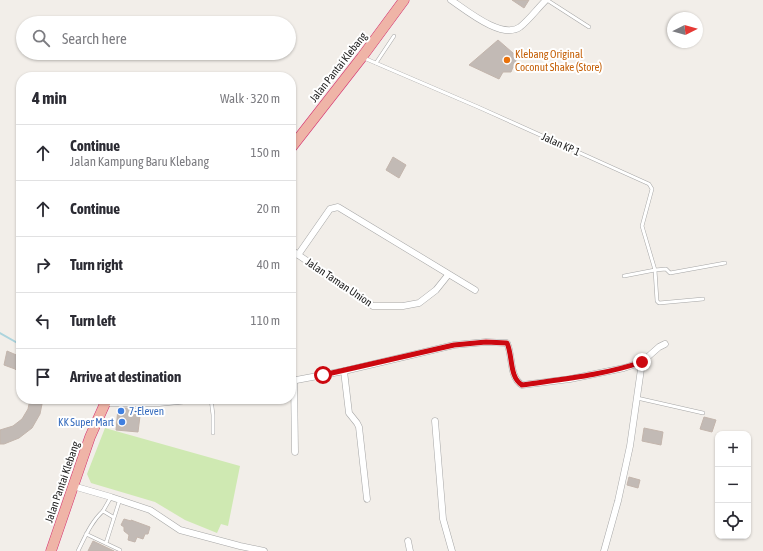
<!DOCTYPE html>
<meta charset="utf-8">
<style>
body{margin:0;font-family:"Asap Condensed",sans-serif;background:#f2f2f3;color:#2b2b33}
.controls{position:absolute;right:12px;bottom:12px;display:grid;overflow:hidden;border-radius:8px;box-shadow:0 1px 3px #0004}
.controls button{width:36px;height:36px;display:grid;place-items:center;padding:0;border:0;border-bottom:1px solid #e1e1e2;background:#fff;color:#2b2b33;font:20px sans-serif}
.compass{position:absolute;left:667px;top:12px;width:36px;height:36px;border-radius:50%;background:#fff;box-shadow:0 1px 3px #0004;rotate:85deg}
.stop{position:absolute;width:12px;height:12px;margin:-9px;border:3px solid #cc0810;border-radius:50%;background:#fff}
.stop.end{background:#cc0810;border-color:#fff;box-shadow:0 1px 4px #0008}
.list{margin:0;padding:0;list-style:none}
h2{display:flex;justify-content:space-between;align-items:center;height:52px;margin:0;padding:0 16px;font-size:17px}
h2 small{font-size:13px;font-weight:400;color:#7c7c81}
.list li{display:grid;grid-template-columns:26px 1fr auto;gap:12px;align-items:center;box-sizing:border-box;height:56px;padding:0 16px;border-top:1px solid #e1e1e2}
.list b{display:block;font-size:15px;white-space:nowrap}
.list p{margin:0;font-size:13px;white-space:nowrap;color:#7c7c81}
.list em{font-size:13px;font-style:normal;color:#7c7c81}
.icon{flex:none;width:22px;height:22px;fill:none;stroke:currentColor;stroke-width:2;stroke-linecap:round;stroke-linejoin:round}
.map{position:relative;flex:none;width:763px;height:551px;overflow:hidden}
.search{position:absolute;background:#fff;box-shadow:0 1px 3px #0004;left:16px;top:16px;width:280px;height:44px;display:flex;align-items:center;gap:10px;box-sizing:border-box;padding:0 14px;border-radius:22px;color:#7c7c81;font-size:15px}
.panel{position:absolute;background:#fff;box-shadow:0 1px 3px #0004;left:16px;top:72px;width:280px;height:332px;border-radius:16px}
.map>svg:first-child{display:block}
</style>
<div class="map">
<svg width="763" height="551" viewBox="0 0 763 551">
<rect width="100%" height="100%" fill="#f2eee9"/>
<path fill="#cfe9b2" d="M105 428 240 466 228 526 221 524 217 533 185 520 155 502 91 483 87 474Z"/>
<g fill="none" stroke-linecap="round" stroke-linejoin="round">
<path stroke="#acd4dd" stroke-width="2" d="M0 333 21 345"/>
</g>
<g fill="#c2bab5" stroke="#c3b5ac">
<path d="M512 0H529L524 8Z"/>
<path d="M498 40 513 53V57L516 59 515 68 513 67 511 72H503L499 79 469 65Z"/>
<path d="M393 157 406 165 399 178 386 170Z"/>
<path d="M7 351 21 357V375L15 369 4 365Z"/>
<path d="M30 399H43L40 414 32 428 19 438 4 444H0V430L13 426 22 419 28 409Z"/>
<path d="M118 408H141L138 432 116 430Z"/>
<path d="M704 417 716 420 712 432 700 429Z"/>
<path d="M644 428 663 432 661 445 642 441Z"/>
<path d="M629 477 640 480 638 488 627 485Z"/>
<path d="M124 519 131 521V520L150 527 148 534H145L143 539 137 537 135 542 128 540 129 535 124 531V527L121 525Z"/>
<path d="M93 541 114 551H88Z"/>
</g>
<g fill="none" stroke-linecap="round" stroke-linejoin="round">
<g stroke="#a6a6a6" stroke-width="4">
<g id="service">
<path d="M547 0 589 27"/>
<path d="M364 58 478 107 649 184 652 189 642 226 655 270 624 276"/>
<path d="M376 63 394 36"/>
<path d="M703 299 659 303 657 301 655 270 666 269 670 273 725 263"/>
<path d="M637 398 703 413"/>
<path d="M211 399 213 415V433"/>
<path d="M103 511 111 497"/>
<path d="M86 534 120 550"/>
<path d="M106 543 120 499"/>
<path d="M78 551C85 537 91 522 103 511L113 517"/>
</g>
</g>
<g stroke="#a6a6a6" stroke-width="7">
<g id="minor">
<path d="M451 0C466 10 502 40 520 27 529 20 537 9 546 0"/>
<path d="M291 250 373 306H403L419 303 436 290 448 275"/>
<path d="M298 255 330 209 338 207 475 290"/>
<path d="M344 371 349 413 357 423 359 427 367 499"/>
<path d="M294 380 295 452"/>
<path d="M291 381 344 371 454 345 486 342 507 343C513 356 509 377 522 385L570 379 624 368 642 362 659 347 665 344"/>
<path d="M105 403H159L198 399"/>
<path d="M435 421 443 519 452 551"/>
<path d="M73 486 111 497 150 510 180 530 240 546 264 551"/>
<path d="M408 541 410 551"/>
<path d="M604 551 618 501 630 446 642 362"/>
</g>
</g>
<g stroke="#d53070" stroke-width="11">
<g id="trunk">
<path d="M291 148 362 57 404 0"/>
<path d="M51 551 90 437 107 399"/>
</g>
</g>
<use href="#service" stroke="#fff" stroke-width="3"/>
<use href="#minor" stroke="#fff" stroke-width="6"/>
<use href="#trunk" stroke="#efb4a7" stroke-width="10"/>
</g>
<g fill="none" stroke-linecap="round" stroke-linejoin="round">
<path stroke="#cc0810" stroke-width="5" d="M323 375 454 345 486 342 507 343C513 356 509 377 522 385 563 379 604 375 642 362"/>
</g>
<circle fill="#e8710a" stroke="#fff" stroke-width="1.5" cx="507" cy="60" r="4"/>
<g fill="#3f7fe0" stroke="#fff" stroke-width="1.5">
<circle cx="121" cy="411" r="4"/>
<circle cx="122" cy="422" r="4"/>
</g>
<g text-anchor="middle" stroke-width="4" stroke-linejoin="round" paint-order="stroke">
<g font-size="11" fill="#c56008" stroke="#fff" text-anchor="start">
<text x="515" y="58">Klebang Original<tspan x="515" dy="13">Coconut Shake (Store)</tspan></text>
</g>
<g font-size="11" fill="#222" stroke="#fff">
<text transform="translate(338 67) rotate(-52)" y="4">Jalan Pantai Klebang</text>
<text transform="translate(561 144) rotate(24)" y="4">Jalan KP 1</text>
<text transform="translate(339 282) rotate(34)" y="4">Jalan Taman Union</text>
<text transform="translate(62 482) rotate(-71)" y="4">Jalan Pantai Klebang</text>
</g>
<g font-size="11" fill="#366cbe" stroke="#fff" text-anchor="start">
<text x="129" y="415">7-Eleven</text>
<text x="114" y="426" text-anchor="end">KK Super Mart</text>
</g>
</g>
</svg>
<div class="controls">
<button>+</button>
<button>−</button>
<button><svg class="icon" aria-label="locate" viewBox="0 0 24 24"><circle cx="12" cy="12" r="6"/><path d="M12 2v4M12 18v4M2 12h4M18 12h4"/></svg></button>
</div>
<svg class="compass" viewBox="-18 -18 36 36"><path d="M0-13l5 13h-10z" fill="#e53935"/><path d="M0 13l5-13h-10z" fill="#7c7c81"/></svg>
<div class="stop" style="left:323px;top:375px"></div>
<div class="stop end" style="left:642px;top:362px"></div>
<div class="search"><svg class="icon" aria-label="search" viewBox="0 0 24 24"><circle cx="10" cy="10" r="6"/><path d="M15 15l6 6"/></svg>Search here</div>
<section class="panel">
<h2>4 min<small>Walk · 320 m</small></h2>
<ul class="list">
<li><svg class="icon" aria-label="ahead" viewBox="0 0 24 24"><path d="M12 20V5M6 11l6-6 6 6"/></svg><div><b>Continue</b><p>Jalan Kampung Baru Klebang</p></div><em>150 m</em></li>
<li><svg class="icon" aria-label="ahead" viewBox="0 0 24 24"><path d="M12 20V5M6 11l6-6 6 6"/></svg><div><b>Continue</b></div><em>20 m</em></li>
<li><svg class="icon" aria-label="right" viewBox="0 0 24 24"><path d="M7 20v-9h11M14 6l5 5-5 5"/></svg><div><b>Turn right</b></div><em>40 m</em></li>
<li><svg class="icon" aria-label="left" viewBox="0 0 24 24"><path d="M17 20v-9H6M10 6l-5 5 5 5"/></svg><div><b>Turn left</b></div><em>110 m</em></li>
<li><svg class="icon" aria-label="arrive" viewBox="0 0 24 24"><path d="M6 21V4h12l-3 4 3 4H6"/></svg><div><b>Arrive at destination</b></div></li>
</ul>
</section>
</div>
